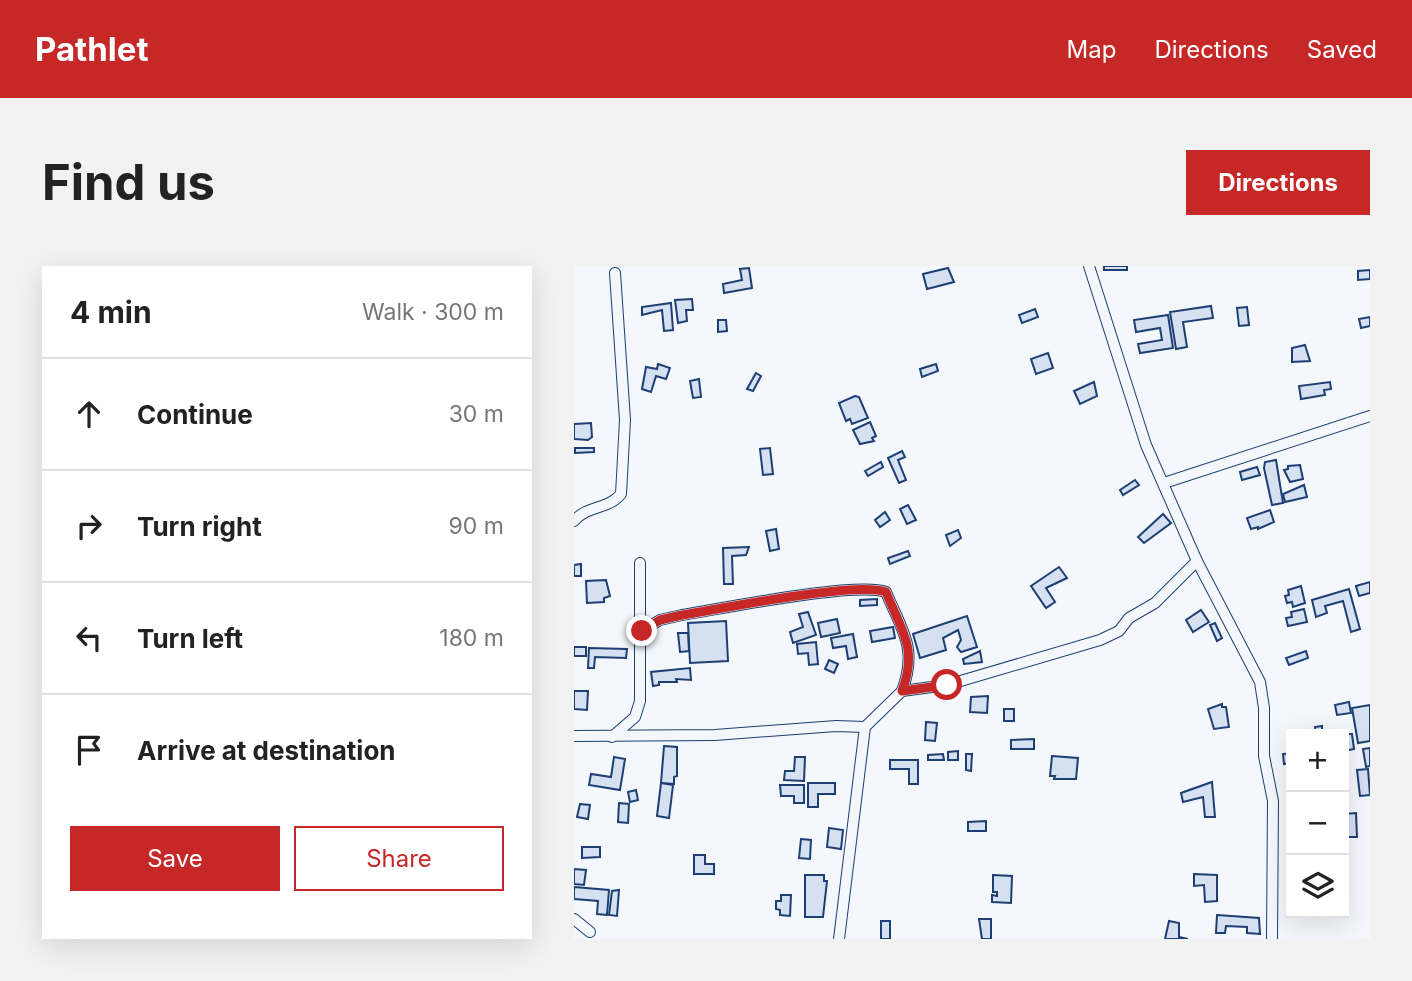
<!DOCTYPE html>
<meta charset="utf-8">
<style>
body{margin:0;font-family:Inter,sans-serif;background:#f2f2f2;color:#222}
.controls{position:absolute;right:21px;bottom:21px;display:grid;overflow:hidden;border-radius:0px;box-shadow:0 7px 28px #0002}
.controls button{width:63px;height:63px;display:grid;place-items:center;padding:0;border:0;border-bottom:2px solid #e0e0e0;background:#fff;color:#222;font:35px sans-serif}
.stop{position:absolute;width:21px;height:21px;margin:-16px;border:5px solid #c62828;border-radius:50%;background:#fff}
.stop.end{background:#c62828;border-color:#fff;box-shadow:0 2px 7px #0008}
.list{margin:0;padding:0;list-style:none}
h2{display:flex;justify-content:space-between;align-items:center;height:91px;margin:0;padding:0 28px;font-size:30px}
h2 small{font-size:23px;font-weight:400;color:#767676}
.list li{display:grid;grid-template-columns:46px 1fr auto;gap:21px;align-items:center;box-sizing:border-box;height:112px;padding:0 28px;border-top:2px solid #e0e0e0}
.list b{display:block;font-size:26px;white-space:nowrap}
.list em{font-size:23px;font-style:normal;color:#767676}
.actions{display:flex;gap:14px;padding:21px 28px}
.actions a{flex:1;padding:16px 0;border:2px solid #c62828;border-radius:0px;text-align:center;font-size:24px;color:#c62828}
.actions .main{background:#c62828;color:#fff}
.icon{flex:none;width:38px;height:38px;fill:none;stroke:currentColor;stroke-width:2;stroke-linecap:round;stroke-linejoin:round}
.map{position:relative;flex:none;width:796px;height:673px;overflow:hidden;border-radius:0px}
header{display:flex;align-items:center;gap:42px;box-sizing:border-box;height:98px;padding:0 35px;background:#c62828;color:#fff}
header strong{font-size:33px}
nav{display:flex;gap:38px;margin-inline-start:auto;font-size:24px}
.intro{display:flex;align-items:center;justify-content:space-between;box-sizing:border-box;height:168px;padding:0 42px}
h1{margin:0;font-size:49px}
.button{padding:18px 32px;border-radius:0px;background:#c62828;color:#fff;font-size:24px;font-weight:700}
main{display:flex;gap:42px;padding:0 42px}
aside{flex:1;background:#fff;border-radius:0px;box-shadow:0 7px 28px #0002}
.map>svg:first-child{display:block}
</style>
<header>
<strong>Pathlet</strong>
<nav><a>Map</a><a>Directions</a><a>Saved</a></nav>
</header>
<div class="intro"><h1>Find us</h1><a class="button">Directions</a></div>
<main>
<aside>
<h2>4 min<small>Walk · 300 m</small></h2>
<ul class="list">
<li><svg class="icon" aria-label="ahead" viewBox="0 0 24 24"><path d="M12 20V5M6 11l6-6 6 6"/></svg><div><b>Continue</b></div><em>30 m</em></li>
<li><svg class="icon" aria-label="right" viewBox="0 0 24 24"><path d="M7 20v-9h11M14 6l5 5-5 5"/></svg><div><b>Turn right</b></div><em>90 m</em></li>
<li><svg class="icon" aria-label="left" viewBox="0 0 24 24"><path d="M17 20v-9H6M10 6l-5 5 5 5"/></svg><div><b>Turn left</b></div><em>180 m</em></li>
<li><svg class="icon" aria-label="arrive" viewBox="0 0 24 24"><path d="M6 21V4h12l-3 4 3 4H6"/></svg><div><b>Arrive at destination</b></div></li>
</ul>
<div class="actions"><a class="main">Save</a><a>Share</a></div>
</aside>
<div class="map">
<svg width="796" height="673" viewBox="0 0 796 673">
<rect width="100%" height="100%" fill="#f4f7fb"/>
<g fill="#d5e0f0" stroke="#1d3f73" stroke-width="2">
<rect x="530" y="0" width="23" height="4"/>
<path d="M175 2 178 22 150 27 149 18 168 14 166 3Z"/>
<path d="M374 2 380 16 353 23 349 8Z"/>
<path d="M796 4V13L784 14V5Z"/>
<path d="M118 33 119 44H112L113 55 104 57 101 34Z"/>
<path d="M97 37 99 64 90 65 88 44 68 49V41Z"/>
<path d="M637 40 639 52 609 56 613 81 602 83 596 46Z"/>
<path d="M673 41 675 59 665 60 663 42Z"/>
<path d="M461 43 464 51 448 57 445 49Z"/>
<path d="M594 49 599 82 566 87 564 78 588 74 586 62 562 66 560 54Z"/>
<path d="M796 51V60L787 62 785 53Z"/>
<path d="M144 54H152L153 65 144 66Z"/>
<path d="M731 79 736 95 718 96V82Z"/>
<path d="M474 87 479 102 462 108 457 93Z"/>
<path d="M84 98 96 102 92 113 82 110 77 126 68 123 72 101 83 103Z"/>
<path d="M362 98 364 105 348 111 346 103Z"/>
<path d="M182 107 187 110 179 125 173 123Z"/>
<path d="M125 113 127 131 119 132 116 115Z"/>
<path d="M520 116 523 130 506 138 500 125Z"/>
<path d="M756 116 757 123 750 124 751 129 727 133 725 120Z"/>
<path d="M281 130 285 131 294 152 278 158 276 153 272 155 265 137Z"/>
<path d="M296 156 302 170 298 172 300 175 286 178 279 164Z"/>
<path d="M17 157 18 171 14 174 0 173V158Z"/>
<path d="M1 182H20V186L1 187Z"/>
<path d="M196 182 199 208 189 209 186 183Z"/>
<path d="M328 185 331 191 324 194 332 214 325 217 314 192Z"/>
<path d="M702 194 709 237 698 239 690 202 691 196Z"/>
<path d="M307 196 309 201 294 210 291 205Z"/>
<path d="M726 199 729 213 716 216 710 204 714 203V200Z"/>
<path d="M683 201 686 209 668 214 666 206Z"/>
<path d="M561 214 565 219 549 229 546 224Z"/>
<path d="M730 219 733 231 711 236 709 228Z"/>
<path d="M334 239 342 254 333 258 326 243Z"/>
<path d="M696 244 700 256 684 263V261L677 263 673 252Z"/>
<path d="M311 246 316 254 306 261 301 254Z"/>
<path d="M589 248 597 257 570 277 564 271Z"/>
<path d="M202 263 205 283 196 285 192 265Z"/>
<path d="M384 264 387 272 376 280 372 269Z"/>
<path d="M175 281 172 289 158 290 159 318H150L149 282Z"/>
<path d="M334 285 336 290 316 298 314 292Z"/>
<path d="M7 298V310H0V299Z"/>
<path d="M485 301 493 312 472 322 481 336 472 342 457 320Z"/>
<path d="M32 314 36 330 30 332V336L13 337 12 315Z"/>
<path d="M796 316V327L785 330 782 320Z"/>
<path d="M727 320 731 337 719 341 718 336 713 337 711 330 715 329 714 324Z"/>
<path d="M775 323 786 363 777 366 769 335 751 340 753 347 742 351 738 334Z"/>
<path d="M303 333V339L286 340V334Z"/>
<path d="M730 343 733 356 714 360 712 352 718 351 717 346Z"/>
<path d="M627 344 635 356 619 366 612 354Z"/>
<path d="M234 346 242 369 219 377 216 366 229 361 225 348Z"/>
<path d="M393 350 403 381 387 386 383 381 387 374 384 364 369 372 372 384 346 392 339 368Z"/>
<path d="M263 353 266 367 247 371 244 357Z"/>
<path d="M152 355 154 395 116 397 114 357Z"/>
<path d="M641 357 648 372 643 375 636 359Z"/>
<path d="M319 361 321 372 298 376 296 365Z"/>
<path d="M104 367H114L115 385 106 386Z"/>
<path d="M279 368 283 391 274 393 272 380 259 382 257 372Z"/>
<path d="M242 376 244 398 235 399 234 387 224 388 223 378Z"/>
<rect x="0" y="381" width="12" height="9"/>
<path d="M15 382 53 383 52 392 21 391 20 402H14Z"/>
<path d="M406 385 408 396 390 398 389 393Z"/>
<path d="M732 385 734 392 715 399 712 392Z"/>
<path d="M255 394 264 398 260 407 251 403Z"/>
<path d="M116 402 117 414 102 413 103 416H85V419L79 420 77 406Z"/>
<path d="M0 425H14L13 444 0 443Z"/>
<path d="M414 430 413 447 396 446 397 431Z"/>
<path d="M775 436 777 447 763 449 761 439Z"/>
<path d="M648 438V441H652L655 461 640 463 634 443Z"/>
<path d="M796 439V475L784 477 778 442Z"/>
<rect x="430" y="443" width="10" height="12"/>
<path d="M352 456 363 457 361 475 351 474Z"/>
<path d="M748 460V465L770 464 771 468H778L780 483 770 485V468H742L741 461Z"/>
<path d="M460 473V483H437V474Z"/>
<path d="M90 480 103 481V510L100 511V518L87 517Z"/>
<path d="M796 482V500L792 501 789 483Z"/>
<path d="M384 485V494H374V486Z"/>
<path d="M717 487V497L710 498 709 488Z"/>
<path d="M369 488 370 494H354V489Z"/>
<path d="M392 488H398L397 505 392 504Z"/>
<path d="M478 490 504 492 502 513H480L481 510H476Z"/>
<path d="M40 491 51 493 46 524 15 519 17 508 37 511Z"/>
<path d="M221 491H231L230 515 210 514 211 505H220Z"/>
<path d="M316 494H344V518H335V503H316Z"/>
<path d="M794 503 796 529 786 530 783 504Z"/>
<path d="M638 516 641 551H631L629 531 609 536 607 527Z"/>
<path d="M87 517 99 519 95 552 83 550Z"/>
<path d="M234 517H261V528H244V541H234Z"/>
<path d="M206 519H230V537H220V530H207Z"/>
<path d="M62 524 64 534 56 536 54 526Z"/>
<path d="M45 537 55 538 54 557 44 556Z"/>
<path d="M6 538 16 539 14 553 3 551Z"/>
<path d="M782 547 783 571H770V548Z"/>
<path d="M412 555V565H394V556Z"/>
<path d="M255 562 269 564 267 583 253 581Z"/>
<path d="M227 573 237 574 236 593 225 592Z"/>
<path d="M8 581H26V591L8 592Z"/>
<path d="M120 589H131V598H140V608H120Z"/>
<path d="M0 603 12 604 10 619 0 618Z"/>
<path d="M620 608 643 609V635L631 636 630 619 620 620Z"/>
<path d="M231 609H250V615H253L249 651H231Z"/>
<path d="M419 609 438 610 437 637 418 636V629L423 630V626H419Z"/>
<path d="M0 621 35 624 33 649 23 648 24 635 0 633Z"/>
<path d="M45 624 43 650 35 649 38 625Z"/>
<path d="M207 629H217L216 650 206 649V644L202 643V635H207Z"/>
<path d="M643 649 685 652 686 668 673 667V661L652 660 651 667H642Z"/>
<path d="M405 653H417V673H408Z"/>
<rect x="307" y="655" width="9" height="18"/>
<path d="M595 655 605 657V671L614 673H591Z"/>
</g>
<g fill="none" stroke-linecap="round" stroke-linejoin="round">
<g stroke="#1d3f73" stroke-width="12">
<g id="minor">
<path d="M515 0 572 179 623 295 686 416 690 442V490L699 535 698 673"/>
<path d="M590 217 796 150"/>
<path d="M0 255C13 239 34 244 47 228L51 154 41 7"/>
<path d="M68 365 86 354 108 349C147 343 282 315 312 326 328 365 344 382 328 425"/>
<path d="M0 470 141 469 262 460 291 461 328 425 373 419 526 374 545 365 555 352 581 337 623 295"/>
<path d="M38 471 61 451 66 435V297"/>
<path d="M0 653 16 666"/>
<path d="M265 673 291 461"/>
</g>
</g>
<use href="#minor" stroke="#f4f7fb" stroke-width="10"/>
</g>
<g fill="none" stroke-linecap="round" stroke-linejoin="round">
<path stroke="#c62828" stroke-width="9" d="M68 365 86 354 108 349C147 343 282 315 312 326 328 366 344 382 328 425L373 419"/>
</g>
</svg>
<div class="controls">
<button>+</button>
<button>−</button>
<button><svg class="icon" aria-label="layers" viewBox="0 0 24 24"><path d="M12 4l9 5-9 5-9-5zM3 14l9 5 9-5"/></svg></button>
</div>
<div class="stop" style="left:373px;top:419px"></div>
<div class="stop end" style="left:68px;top:365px"></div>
</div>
</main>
